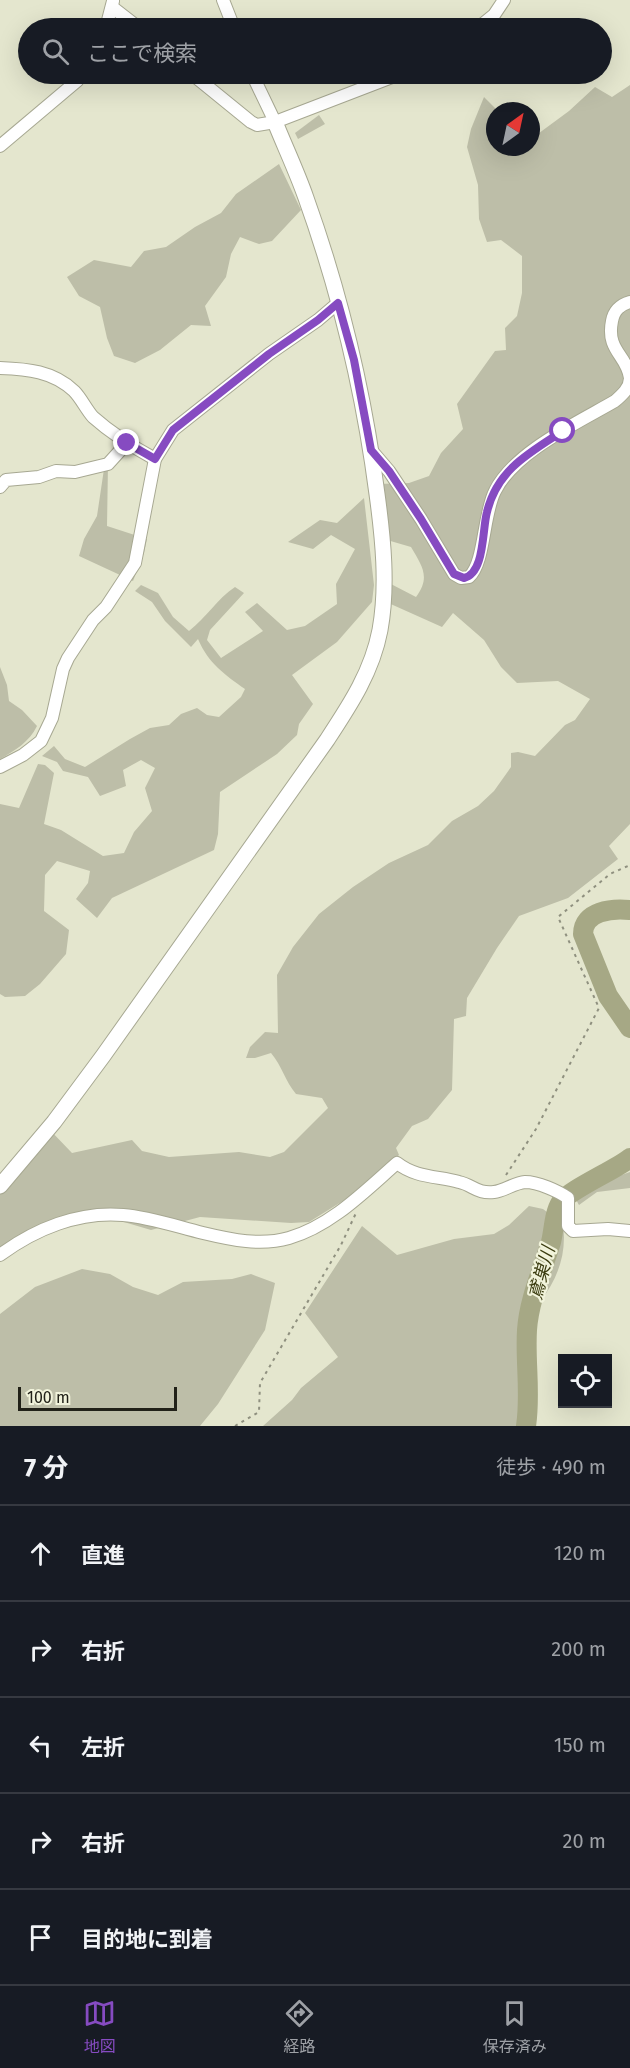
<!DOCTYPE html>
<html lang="ja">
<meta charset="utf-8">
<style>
body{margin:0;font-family:"Fira Sans","Noto Sans JP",sans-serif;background:#20242c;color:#f1f3f6}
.controls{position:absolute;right:18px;bottom:18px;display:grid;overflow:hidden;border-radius:0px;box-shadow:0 6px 24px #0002}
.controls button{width:54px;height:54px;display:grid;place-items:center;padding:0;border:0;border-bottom:2px solid #363941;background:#171b24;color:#f1f3f6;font:30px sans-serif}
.compass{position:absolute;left:486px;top:102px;width:54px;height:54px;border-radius:50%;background:#171b24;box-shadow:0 6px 24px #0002;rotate:33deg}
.scale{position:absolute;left:18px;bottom:15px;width:159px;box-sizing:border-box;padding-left:6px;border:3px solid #212118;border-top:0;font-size:16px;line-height:21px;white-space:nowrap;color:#212118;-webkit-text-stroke:4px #f1f3db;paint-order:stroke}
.stop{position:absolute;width:18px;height:18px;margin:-14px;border:4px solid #864bc1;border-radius:50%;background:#fff}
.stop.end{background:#864bc1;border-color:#fff;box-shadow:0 2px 6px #0008}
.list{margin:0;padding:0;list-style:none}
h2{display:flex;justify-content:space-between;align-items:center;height:78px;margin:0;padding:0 24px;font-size:26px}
h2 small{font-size:20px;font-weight:400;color:#9ea1a6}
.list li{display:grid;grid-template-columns:39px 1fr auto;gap:18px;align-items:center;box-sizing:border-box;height:96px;padding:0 24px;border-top:2px solid #363941}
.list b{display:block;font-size:22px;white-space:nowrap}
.list em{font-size:20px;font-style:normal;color:#9ea1a6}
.icon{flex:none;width:33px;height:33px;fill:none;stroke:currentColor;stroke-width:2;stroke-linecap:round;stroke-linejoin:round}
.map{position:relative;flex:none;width:630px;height:1426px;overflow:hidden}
.search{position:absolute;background:#171b24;box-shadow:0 6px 24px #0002;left:18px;right:18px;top:18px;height:66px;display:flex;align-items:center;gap:15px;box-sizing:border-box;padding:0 21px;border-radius:33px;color:#9ea1a6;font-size:22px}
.sheet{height:558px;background:#171b24}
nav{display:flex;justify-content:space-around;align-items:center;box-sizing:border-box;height:84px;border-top:2px solid #363941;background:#171b24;font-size:16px;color:#9ea1a6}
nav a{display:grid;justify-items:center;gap:3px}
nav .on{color:#864bc1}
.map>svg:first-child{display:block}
</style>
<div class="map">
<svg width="630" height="1426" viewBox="0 0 630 1426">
<rect width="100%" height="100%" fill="#e4e6ce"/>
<g fill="#bdbea8">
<path d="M630 85V824L609 846 618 859 568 898 519 916 497 948 467 998 466 1016 454 1019 452 1090 428 1119 412 1126 396 1148 399 1155 346 1199 309 1222 291 1223 200 1217 151 1230 90 1212 0 1251V1181L49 1129 72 1153 132 1140 142 1151 169 1157 239 1152 270 1157 284 1152 328 1108 322 1098 296 1094C285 1081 282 1066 271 1053L255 1058H246L250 1047 265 1032 278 1033 277 975 293 947 319 914 353 887 389 863 428 845 452 821 478 806 494 791 511 767V753L518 752 535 756 565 725 575 720 590 699 558 681 517 683 501 667 484 640 453 613 442 627 384 601 389 583 416 597C431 577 422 566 411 547L387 540 378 484 409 483 429 476 441 453 463 429 457 404 495 351 506 350 505 328 517 316 522 293V256L501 240 487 242 479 219 478 185 467 147 471 129 484 97 498 111H495V147H531V139L569 111 595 87 612 97Z"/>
<path d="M319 115 325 124 298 139 295 133Z"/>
<path d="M279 164 301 210 272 241 259 244 240 237 231 254 226 277 205 306 211 326 191 325 160 350 135 363 114 356 107 338 100 307 79 296 67 277 94 260 131 267 144 251 166 247 195 227 221 213 236 194Z"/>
<path d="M108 464 107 526 147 539 144 553 133 581 79 556 84 539 97 516 104 469Z"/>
<path d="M364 498 374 585 372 602 337 642 292 675 313 704 299 724 297 735 277 754 220 792 218 834 214 850 112 898 97 918 76 899 88 883 90 871 57 861 45 875 44 911 69 930 66 954 40 984 25 996 5 997 0 994V804L19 808 38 764 45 765 54 773 44 824 61 830 103 856 124 853 134 832 152 811 145 788 155 768 141 760 123 770 126 786 100 796 88 777 63 771 57 762 42 756 54 746 65 759 85 767 130 739 150 728 169 725 181 714 197 708 207 715 219 717 241 697 245 689C225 675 208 663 198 639L191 647 165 621 152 602 135 591 141 585 158 593 173 617 189 631C206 618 217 599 235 587L244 593 210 630 207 640 221 658 263 631 245 612 257 603 287 630 305 626 337 604 336 584 355 549 331 535 313 549 288 542 320 520 337 523Z"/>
<path d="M0 667 7 685 9 701 22 710 37 726C29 742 16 750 0 759Z"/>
<path d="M630 1172V1188L597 1192 579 1205 575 1198 604 1181Z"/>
<path d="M529 1206 543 1209 563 1224C567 1254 558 1278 540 1302 534 1310 524 1319 522 1329 514 1362 531 1394 532 1426H263L292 1400 301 1388 338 1357 305 1313 362 1226 397 1255 454 1239 494 1234 509 1225Z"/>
<path d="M82 1269 110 1274 133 1287 158 1295 183 1282 232 1279 251 1274 275 1283 265 1330 218 1404 200 1426H0V1314L35 1287Z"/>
</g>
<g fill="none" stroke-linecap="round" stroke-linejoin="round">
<g stroke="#a6a885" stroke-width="20">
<path d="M630 910C612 908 583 911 583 934L608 996 630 1028"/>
<path d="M526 1426C531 1394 525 1362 527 1330 529 1300 542 1271 551 1242 554 1230 554 1213 561 1202 569 1190 615 1170 630 1158"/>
</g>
<g stroke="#a7a892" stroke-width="14">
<g id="minor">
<path d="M223 0 234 28"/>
<path d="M112 7 139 28"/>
<path d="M106 28 113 1"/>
<path d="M478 28 494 15 504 0"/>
<path d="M192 74 251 122 257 125 275 122 400 74"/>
<path d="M252 74 275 122"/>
<path d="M0 146 77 81 82 74"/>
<path d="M0 368C27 369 53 371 74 391 81 398 86 409 93 417 112 434 133 447 155 459"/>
<path d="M371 450 389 471 421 519 454 574 461 578 469 577C485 563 483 514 495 491 514 452 579 422 615 401 622 395 630 388 630 378 627 355 606 351 612 321 614 310 620 305 630 302"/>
<path d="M0 487 6 480 39 477 56 471 75 472 108 464 127 443"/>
<path d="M0 767 23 755 41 741 52 718 63 669 68 658 93 620 106 607 135 563 155 459 173 430 269 354 318 320 338 303"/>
<path d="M0 1255C35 1229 79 1211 123 1215 150 1217 178 1227 203 1233 232 1240 261 1246 289 1238 331 1226 365 1191 397 1163 416 1178 438 1176 459 1182 473 1185 477 1194 494 1192 504 1191 514 1183 525 1182 538 1182 558 1191 568 1198V1226L573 1231 608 1229 630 1231"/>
</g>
</g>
<g stroke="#a7a892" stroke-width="17">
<path id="tertiary" d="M0 1186 54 1122 103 1056 327 740C350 705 372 672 380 630 388 586 383 538 377 494 364 394 340 293 306 198 297 172 285 147 275 122"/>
</g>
<g stroke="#8f907f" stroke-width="2" stroke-dasharray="3 4.5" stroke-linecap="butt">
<path d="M506 1175 536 1129 599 1008 558 917 610 874 630 865"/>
<path d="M235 1426 259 1412 260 1383 341 1245 356 1213"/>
</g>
<use href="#minor" stroke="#fff" stroke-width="12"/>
<use href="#tertiary" stroke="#fff" stroke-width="15"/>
</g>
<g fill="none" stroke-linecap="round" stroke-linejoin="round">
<path stroke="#864bc1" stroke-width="8" d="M127 443 155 459 173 430 269 354 318 320 338 303 354 360 371 450 389 471 421 519 454 574 464 578C485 573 482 530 487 512 497 470 529 453 563 431"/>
</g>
<g text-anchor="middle" stroke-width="4.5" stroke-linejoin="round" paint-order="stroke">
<g font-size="18" font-style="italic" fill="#3a3b0f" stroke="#f1f3db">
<text transform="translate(542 1273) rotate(-75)" y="6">鳶巣川</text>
</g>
</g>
</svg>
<div class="controls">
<button><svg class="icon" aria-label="locate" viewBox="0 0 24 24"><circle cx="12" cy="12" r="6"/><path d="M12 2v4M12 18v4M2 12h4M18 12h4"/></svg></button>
</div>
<svg class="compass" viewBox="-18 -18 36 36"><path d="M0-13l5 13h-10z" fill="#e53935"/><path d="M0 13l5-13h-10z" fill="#9ea1a6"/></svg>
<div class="scale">100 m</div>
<div class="stop" style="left:563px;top:431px"></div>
<div class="stop end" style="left:127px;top:443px"></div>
<div class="search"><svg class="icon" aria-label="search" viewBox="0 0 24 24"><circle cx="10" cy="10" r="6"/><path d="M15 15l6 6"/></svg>ここで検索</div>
</div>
<section class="sheet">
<h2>7 分<small>徒歩 · 490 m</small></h2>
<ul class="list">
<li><svg class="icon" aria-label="ahead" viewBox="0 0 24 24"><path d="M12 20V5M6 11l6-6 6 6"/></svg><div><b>直進</b></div><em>120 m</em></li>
<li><svg class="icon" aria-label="right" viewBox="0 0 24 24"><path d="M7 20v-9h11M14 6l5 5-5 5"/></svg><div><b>右折</b></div><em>200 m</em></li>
<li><svg class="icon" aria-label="left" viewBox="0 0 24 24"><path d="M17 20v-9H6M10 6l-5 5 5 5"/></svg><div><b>左折</b></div><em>150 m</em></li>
<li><svg class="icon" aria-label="right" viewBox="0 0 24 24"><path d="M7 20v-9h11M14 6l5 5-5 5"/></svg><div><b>右折</b></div><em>20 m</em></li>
<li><svg class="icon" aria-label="arrive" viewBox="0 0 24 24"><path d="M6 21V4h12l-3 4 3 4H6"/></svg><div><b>目的地に到着</b></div></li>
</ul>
</section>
<nav>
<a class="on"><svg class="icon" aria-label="map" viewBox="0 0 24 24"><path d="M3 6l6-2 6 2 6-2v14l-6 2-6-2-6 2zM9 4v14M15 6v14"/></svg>地図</a>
<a><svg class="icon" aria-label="directions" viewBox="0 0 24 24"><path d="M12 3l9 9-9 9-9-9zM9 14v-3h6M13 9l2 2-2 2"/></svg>経路</a>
<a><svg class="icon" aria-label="saved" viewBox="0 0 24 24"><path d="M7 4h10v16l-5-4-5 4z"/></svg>保存済み</a>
</nav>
